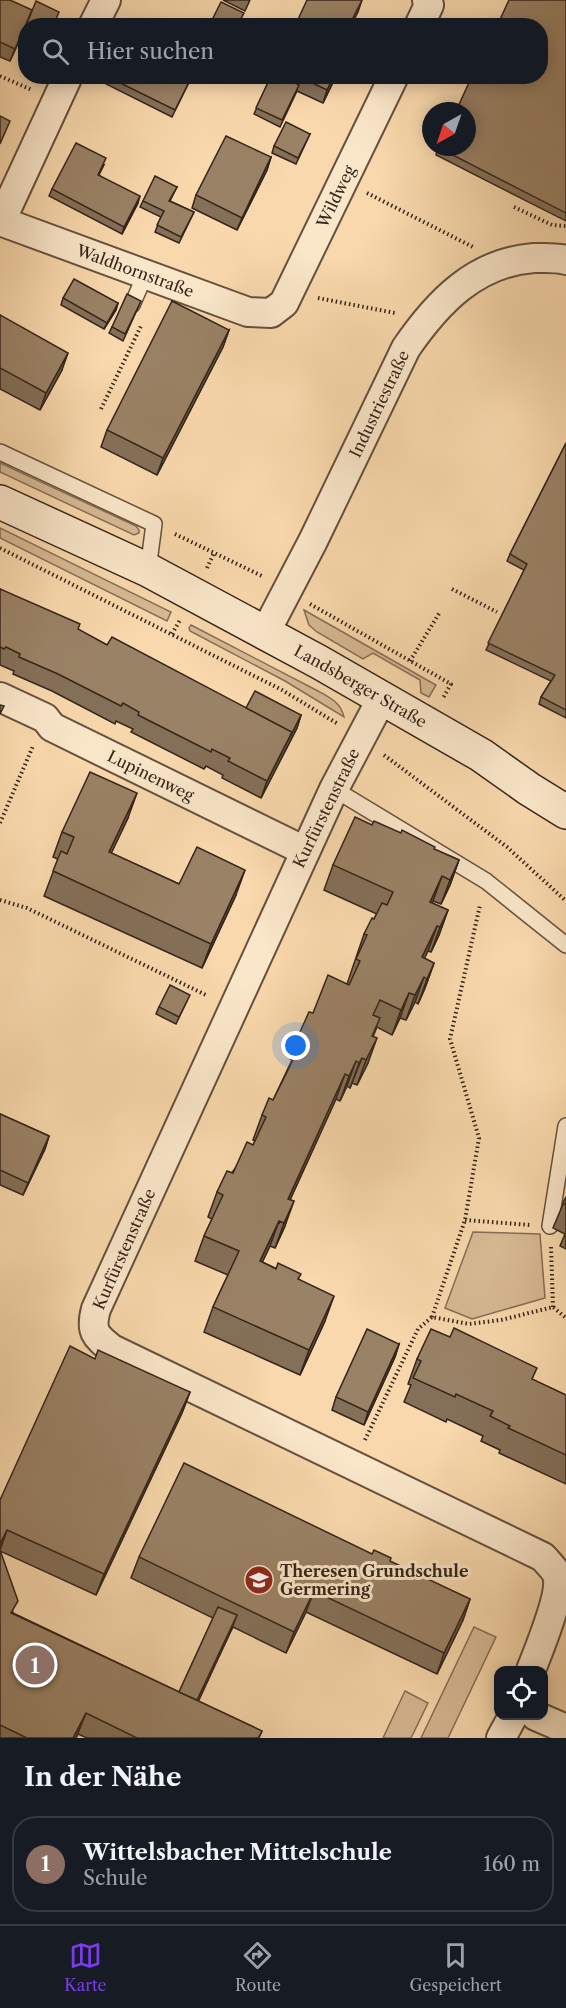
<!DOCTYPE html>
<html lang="de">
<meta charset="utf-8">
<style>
body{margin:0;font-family:"Libre Caslon Text",serif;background:#20242c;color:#f1f3f6}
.controls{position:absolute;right:18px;bottom:18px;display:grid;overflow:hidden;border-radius:12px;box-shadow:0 3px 15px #0003}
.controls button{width:54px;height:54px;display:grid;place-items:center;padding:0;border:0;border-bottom:2px solid #363941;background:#171b24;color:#f1f3f6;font:30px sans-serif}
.compass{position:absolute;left:422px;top:102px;width:54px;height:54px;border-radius:50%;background:#171b24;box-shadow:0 3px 15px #0003;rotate:220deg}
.you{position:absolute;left:296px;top:1046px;width:21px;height:21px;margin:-15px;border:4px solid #fff;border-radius:50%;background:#1a73e8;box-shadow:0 0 0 9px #1a73e833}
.badge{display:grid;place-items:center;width:39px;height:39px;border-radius:50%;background:#7c3aed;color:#fff;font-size:20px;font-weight:700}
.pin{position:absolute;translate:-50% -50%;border:3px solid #fff;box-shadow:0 2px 6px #0006}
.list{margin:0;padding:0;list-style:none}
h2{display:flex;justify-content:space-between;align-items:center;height:78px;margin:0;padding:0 24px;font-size:26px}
h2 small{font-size:20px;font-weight:400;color:#9ea1a6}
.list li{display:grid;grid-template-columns:39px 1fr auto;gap:18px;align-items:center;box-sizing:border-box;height:96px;margin:0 12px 12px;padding:0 12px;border:2px solid #363941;border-radius:24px}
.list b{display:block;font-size:22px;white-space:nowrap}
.list p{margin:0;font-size:20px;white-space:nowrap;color:#9ea1a6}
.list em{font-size:20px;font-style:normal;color:#9ea1a6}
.icon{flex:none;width:33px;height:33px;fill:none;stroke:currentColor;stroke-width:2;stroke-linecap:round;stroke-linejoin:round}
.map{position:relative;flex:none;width:566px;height:1738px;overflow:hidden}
.search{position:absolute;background:#171b24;box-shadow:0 3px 15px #0003;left:18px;right:18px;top:18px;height:66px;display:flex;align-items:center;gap:15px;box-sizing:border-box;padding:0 21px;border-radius:24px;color:#9ea1a6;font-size:22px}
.sheet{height:186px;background:#171b24}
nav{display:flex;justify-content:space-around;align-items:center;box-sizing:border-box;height:84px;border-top:2px solid #363941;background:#171b24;font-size:16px;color:#9ea1a6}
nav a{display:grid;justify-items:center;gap:3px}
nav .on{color:#7c3aed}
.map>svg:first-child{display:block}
</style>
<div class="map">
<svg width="566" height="1738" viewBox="0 0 566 1738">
<rect width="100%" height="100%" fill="#f8d8ac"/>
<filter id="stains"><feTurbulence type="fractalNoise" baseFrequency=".00333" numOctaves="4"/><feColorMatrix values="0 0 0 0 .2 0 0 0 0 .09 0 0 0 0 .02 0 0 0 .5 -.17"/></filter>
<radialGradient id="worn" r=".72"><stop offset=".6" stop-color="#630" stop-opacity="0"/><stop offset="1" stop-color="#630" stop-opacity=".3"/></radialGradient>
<g fill="#d7b993" stroke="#866e56" stroke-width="1.5">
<path d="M0 463 136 526 139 530V533L134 535 0 472Z"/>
<path d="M0 528 171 612 167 621 0 538Z"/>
<path d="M304 610 436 685 429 697 421 693 420 680 373 653 363 659 317 632 309 625Z"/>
<path d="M191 625 318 691C331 698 341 703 344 717L285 681 190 631 189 628Z"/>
<path d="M473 1232 540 1234 545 1298 472 1319 445 1308Z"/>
<path d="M474 1627 496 1637 448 1738H421Z"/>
<path d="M405 1691 428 1703 411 1738H383Z"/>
</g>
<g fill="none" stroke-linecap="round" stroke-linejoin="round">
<g stroke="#66513e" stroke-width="18">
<g id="lane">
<path d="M132 305 145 275"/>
<path d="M0 452 154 524 148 570"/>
<path d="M334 789 486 881 566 945"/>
<path d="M550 1226 566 1126"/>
</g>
</g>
<g stroke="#66513e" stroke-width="32">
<g id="street">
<path d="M93 26 106 0"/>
<path d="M419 26 429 5 427 0"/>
<path id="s1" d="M0 221 248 312 271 313 284 303 394 76"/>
<path d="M1 221 68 76"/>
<path id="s2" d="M265 633 313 541 406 348C437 303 475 262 534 258 544 258 556 257 566 260"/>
<path id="s3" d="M0 697 45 718 52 727 305 851"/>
<path d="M382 698 334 789 96 1309C90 1331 95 1336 112 1349L543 1557C547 1562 555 1569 557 1575 563 1592 538 1652 531 1670"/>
<path d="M536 1716 566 1729"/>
<path d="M501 1738 513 1716"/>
</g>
</g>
<g stroke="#35241a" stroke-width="36">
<g id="secondary">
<path id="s4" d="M0 502 148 570 319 662 481 755 529 789 566 812"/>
</g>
</g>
<g stroke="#35241a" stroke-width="4" stroke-dasharray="1.5 3" stroke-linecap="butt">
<path d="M0 76 32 90"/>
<path d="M367 193 473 247"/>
<path d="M514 207 552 225 566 226"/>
<path d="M318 298 395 313"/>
<path d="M101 409 141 326"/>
<path d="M175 534 262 576"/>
<path d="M0 548 282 690 338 724"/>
<path d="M207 568 214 553"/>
<path d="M452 589 497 612"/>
<path d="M310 604 451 684 443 698"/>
<path d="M172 634 180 620"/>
<path d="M410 661 440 612"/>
<path d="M384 755 507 847 566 901"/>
<path d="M0 823 33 746"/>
<path d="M0 900 27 908 208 996"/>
<path d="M465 1220 530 1225"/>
<path d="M551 1247 553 1307"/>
<path d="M432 1317 465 1220 479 1138 450 1039 480 905"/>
<path d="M365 1440 418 1329 432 1317 469 1324 501 1320 553 1307 566 1318"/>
</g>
<use href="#lane" stroke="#fae6c9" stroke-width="15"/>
<use href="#street" stroke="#fae6c9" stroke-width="28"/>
<use href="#secondary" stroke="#fae6c9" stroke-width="33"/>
</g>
<g fill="#847058" stroke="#35241a" stroke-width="1.5">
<path d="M0 0 26 26V47L18 44 23 31 10 61 0 57Z"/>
<path d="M223 0H250L245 11Z"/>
<path d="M566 0V221L436 155 439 147Z"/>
<path d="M109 76H192L172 117 106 84Z"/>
<path d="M271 76H336L323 103 297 91 280 127 254 114Z"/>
<path d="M310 134 296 164 272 153 274 146Z"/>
<path d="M271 157 267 170 237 230 192 208 196 195Z"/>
<path d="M104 165 99 175 138 203 122 234 49 196 52 189Z"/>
<path d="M177 187 170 201 194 212 179 243 155 232 161 217 140 207 143 201Z"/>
<path d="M63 298 118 303 116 310 104 329 61 305Z"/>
<path d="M141 301 123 341 109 333 112 327Z"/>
<path d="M0 315 62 370 40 410 0 389Z"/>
<path d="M229 330 223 347 157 475 101 447 107 430Z"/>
<path d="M566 443V718L539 704 541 697 551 681 486 650 524 570 507 561 510 554Z"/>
<path d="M0 589 107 645 246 708 301 715 297 728 261 798 222 778 223 775 206 766 204 769 131 732 133 729 116 721 115 724 52 691 13 674 14 671 0 665Z"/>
<path d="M128 818 111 853 179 884 236 895 202 968 44 896 58 859 53 857 62 832Z"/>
<path d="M372 825 434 849 459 860 450 885 441 904 433 901 432 903 448 910 439 935 431 952 428 951 424 958 434 963 425 988 418 1004 415 1002 406 1020 400 1018 392 1035 377 1027 373 1037 368 1063 357 1085 352 1083 350 1088 347 1086 340 1101 336 1099 290 1200 285 1226 275 1248 270 1246 262 1262 299 1279 325 1321 300 1375 204 1332 213 1307 228 1275 195 1261 204 1236 212 1219 208 1217 217 1192 253 1145 255 1141 253 1140 262 1115 273 1100 292 1060 290 1059 299 1034 313 1013 349 985 347 984 364 934 377 914 324 890 333 865Z"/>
<path d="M187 1001 176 1024 156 1014 159 1007Z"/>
<path d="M0 1114 49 1136 45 1149 23 1195 0 1185Z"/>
<path d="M566 1197V1249L560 1246 565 1234 553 1228Z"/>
<path d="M399 1344 395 1357 364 1425 332 1410 336 1397Z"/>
<path d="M94 1359 190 1392 182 1413 96 1595 0 1551 13 1613 179 1692 213 1618 131 1578 139 1557 372 1554 470 1599 463 1620 437 1674 306 1612 286 1653 233 1627 198 1701 262 1731 259 1738H87L78 1734 76 1738H0V1500Z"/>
<path d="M417 1359 533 1380 566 1395V1484L499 1453 500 1450 481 1441 483 1436 447 1419 446 1422 404 1402 411 1385 408 1384Z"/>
</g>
<g fill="#6c5b47" stroke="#35241a" stroke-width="1.5">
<path d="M362 0 358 12 351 26H349Z"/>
<path d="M32 10 26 27 10 61 15 49Z"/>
<path d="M334 76H336L323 103 327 90Z"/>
<path d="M271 157 267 170 237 230 242 218Z"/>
<path d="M140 196 138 203 122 234 124 227Z"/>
<path d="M118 303 116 310 104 329 107 323Z"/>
<path d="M229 330 223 347 157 475 163 458Z"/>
<path d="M68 353 62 370 40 410 46 393Z"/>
<path d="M301 715 297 728 261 798 267 781Z"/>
<path d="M137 793 128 818 100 877 109 852Z"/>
<path d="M459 860 450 885 441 904 450 880Z"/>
<path d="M245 870 236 895 202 968 211 944Z"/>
<path d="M442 876 433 901 421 927 430 902Z"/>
<path d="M448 910 439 935 431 952 440 927Z"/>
<path d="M437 926 428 951 413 982 422 957Z"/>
<path d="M434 963 425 988 418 1004 427 979Z"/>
<path d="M424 977 415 1002 406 1020 415 995Z"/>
<path d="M409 993 400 1018 392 1035 401 1010Z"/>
<path d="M377 1038 368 1063 357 1085 366 1060Z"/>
<path d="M362 1058 350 1088 359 1063Z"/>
<path d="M356 1061 347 1086 340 1101 349 1076Z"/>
<path d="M345 1074 336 1099 279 1224 288 1199Z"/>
<path d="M49 1136 45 1149 23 1195 28 1183Z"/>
<path d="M294 1201 285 1226 275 1248 284 1223Z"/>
<path d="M279 1221 270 1246 251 1286 260 1261Z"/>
<path d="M334 1296 325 1321 300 1375 309 1350Z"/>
<path d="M399 1344 395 1357 364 1425 368 1412Z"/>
<path d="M190 1392 182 1413 96 1595 104 1574Z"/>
<path d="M7 1530 0 1550V1544Z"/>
<path d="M314 1591 306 1612 286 1653 294 1632Z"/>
<path d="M470 1599 463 1620 437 1674 444 1653Z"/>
<path d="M237 1615 232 1628 189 1722 193 1709Z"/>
<path d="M86 1713 76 1738H73Z"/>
</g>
<g fill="#9a8266" stroke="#35241a" stroke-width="1.5">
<path d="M0 0H10L32 10 15 49 0 42Z"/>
<path d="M307 0H362L349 26H295Z"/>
<path d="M509 0H566V213L439 148V147H467V111H456L472 76H540V26H497Z"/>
<path d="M36 1 59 12 53 26H26Z"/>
<path d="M221 2 244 13 237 26H218L211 22Z"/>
<path d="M26 26V40L21 38Z"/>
<path d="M109 76H192L175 110 108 77Z"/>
<path d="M271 76H282L299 85 282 120 256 108Z"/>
<path d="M298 76H334L327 90Z"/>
<path d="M0 116 10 121 0 144Z"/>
<path d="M286 122 310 134 298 158 274 146Z"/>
<path d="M226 136 271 157 242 218 196 195Z"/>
<path d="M76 143 106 158 98 175 140 196 124 227 52 189Z"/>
<path d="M155 176 177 187 169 201 194 212 181 237 157 225 164 211 143 201Z"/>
<path d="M74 279 118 303 107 323 63 298Z"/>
<path d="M127 294 141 301 125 334 112 327Z"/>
<path d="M172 301 229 330 163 458 107 430Z"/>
<path d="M0 315 68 353 46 393 0 368Z"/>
<path d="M566 443V710L541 697 555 675 488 643 527 564 510 554Z"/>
<path d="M0 589 80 624 78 629 107 645 112 637 292 732 267 781 228 761 230 758 212 749 211 752 138 715 139 712 123 703 121 706 58 674 19 657 20 654 6 647 4 649 0 647Z"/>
<path d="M255 691 301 715 290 737 292 732 246 708Z"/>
<path d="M0 705 4 706 0 714Z"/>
<path d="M90 772 137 793 109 852 179 884 197 847 245 870 211 944 53 871 61 851 67 854 74 837 62 832Z"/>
<path d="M355 817 372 825 374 821 401 833 402 830 435 847 434 849 459 860 450 880 442 876 430 902 448 910 440 927 437 926 422 957 434 963 427 979 424 977 415 995 409 993 401 1010 380 1000 373 1015 380 1018 372 1036 377 1038 366 1060 362 1058 359 1063 356 1061 349 1076 345 1074 288 1199 294 1201 284 1223 279 1221 260 1261 276 1269 278 1263 301 1274 298 1279 334 1296 309 1350 213 1307 239 1251 204 1236 223 1195 217 1192 227 1171 233 1173 247 1142 253 1145 266 1117 262 1115 269 1098 273 1100 288 1070 304 1036 299 1034 309 1012 313 1013 328 975 349 985 360 961 356 959 367 935 364 934 372 918 374 919 382 903 387 905 393 892 333 865Z"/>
<path d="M170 985 190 995 179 1017 159 1007Z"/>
<path d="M0 1114 49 1136 28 1183 0 1170Z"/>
<path d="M566 1197V1205L563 1203Z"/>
<path d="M454 1328 537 1368 532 1379 566 1395V1455L508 1428 510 1426 490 1416 493 1411 456 1394 455 1397 413 1378 421 1361 417 1359 431 1329 450 1337Z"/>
<path d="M367 1329 399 1344 368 1412 336 1397Z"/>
<path d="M70 1346 95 1359 98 1350 190 1392 104 1574 7 1530 0 1544V1500Z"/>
<path d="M184 1463 372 1554 374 1550 391 1558 390 1561 470 1599 444 1653 314 1591 294 1632 139 1557Z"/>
<path d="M0 1550 18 1601 11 1613 262 1731 258 1738H137L86 1713 73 1738H27L0 1725Z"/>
<path d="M218 1607 237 1615 197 1700 179 1692Z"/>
</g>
<defs>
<g id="school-disc" transform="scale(1.5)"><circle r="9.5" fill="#8f2418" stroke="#fae6c9"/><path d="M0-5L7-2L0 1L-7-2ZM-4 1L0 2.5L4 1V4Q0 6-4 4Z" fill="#fff"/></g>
</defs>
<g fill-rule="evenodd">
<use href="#school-disc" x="259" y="1580"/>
</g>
<g text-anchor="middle" stroke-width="6" stroke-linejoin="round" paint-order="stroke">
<g font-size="16" fill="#35241a" stroke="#fae6c9">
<text dy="6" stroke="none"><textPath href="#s1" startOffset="422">Wildweg</textPath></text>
<text dy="6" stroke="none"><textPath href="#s1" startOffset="144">Waldhornstraße</textPath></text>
<text dy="6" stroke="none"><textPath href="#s2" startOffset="256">Industriestraße</textPath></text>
<text dy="6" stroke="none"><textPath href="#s4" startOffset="405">Landsberger Straße</textPath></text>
<text dy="6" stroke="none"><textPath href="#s3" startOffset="171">Lupinenweg</textPath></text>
<text transform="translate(326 808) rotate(-64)" y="6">Kurfürstenstraße</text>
<text transform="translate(124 1249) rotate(-66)" y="6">Kurfürstenstraße</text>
</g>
<g font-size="16" font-weight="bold" fill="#35241a" stroke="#fae6c9" text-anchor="start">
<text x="280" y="1577">Theresen Grundschule<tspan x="280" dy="18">Germering</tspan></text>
</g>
</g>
<rect width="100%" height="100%" filter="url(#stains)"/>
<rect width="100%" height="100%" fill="url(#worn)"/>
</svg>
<div class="controls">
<button><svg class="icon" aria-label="locate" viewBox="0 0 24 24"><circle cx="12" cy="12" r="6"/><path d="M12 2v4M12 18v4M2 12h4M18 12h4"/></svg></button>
</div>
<svg class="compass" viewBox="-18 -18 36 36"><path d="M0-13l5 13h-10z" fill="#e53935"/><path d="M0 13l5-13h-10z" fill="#9ea1a6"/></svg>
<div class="you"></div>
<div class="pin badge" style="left:35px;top:1665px;background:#8d6e63">1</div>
<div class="search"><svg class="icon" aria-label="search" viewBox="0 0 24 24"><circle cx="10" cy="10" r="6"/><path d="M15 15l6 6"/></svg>Hier suchen</div>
</div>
<section class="sheet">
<h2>In der Nähe<small></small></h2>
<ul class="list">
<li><span class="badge" style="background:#8d6e63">1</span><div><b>Wittelsbacher Mittelschule</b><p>Schule</p></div><em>160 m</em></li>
</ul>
</section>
<nav>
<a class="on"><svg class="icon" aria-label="map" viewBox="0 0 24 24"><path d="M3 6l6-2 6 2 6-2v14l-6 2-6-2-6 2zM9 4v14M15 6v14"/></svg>Karte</a>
<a><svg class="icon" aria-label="directions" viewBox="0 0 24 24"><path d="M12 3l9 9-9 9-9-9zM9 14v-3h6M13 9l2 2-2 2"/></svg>Route</a>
<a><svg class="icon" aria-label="saved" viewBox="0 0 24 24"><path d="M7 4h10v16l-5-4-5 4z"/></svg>Gespeichert</a>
</nav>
